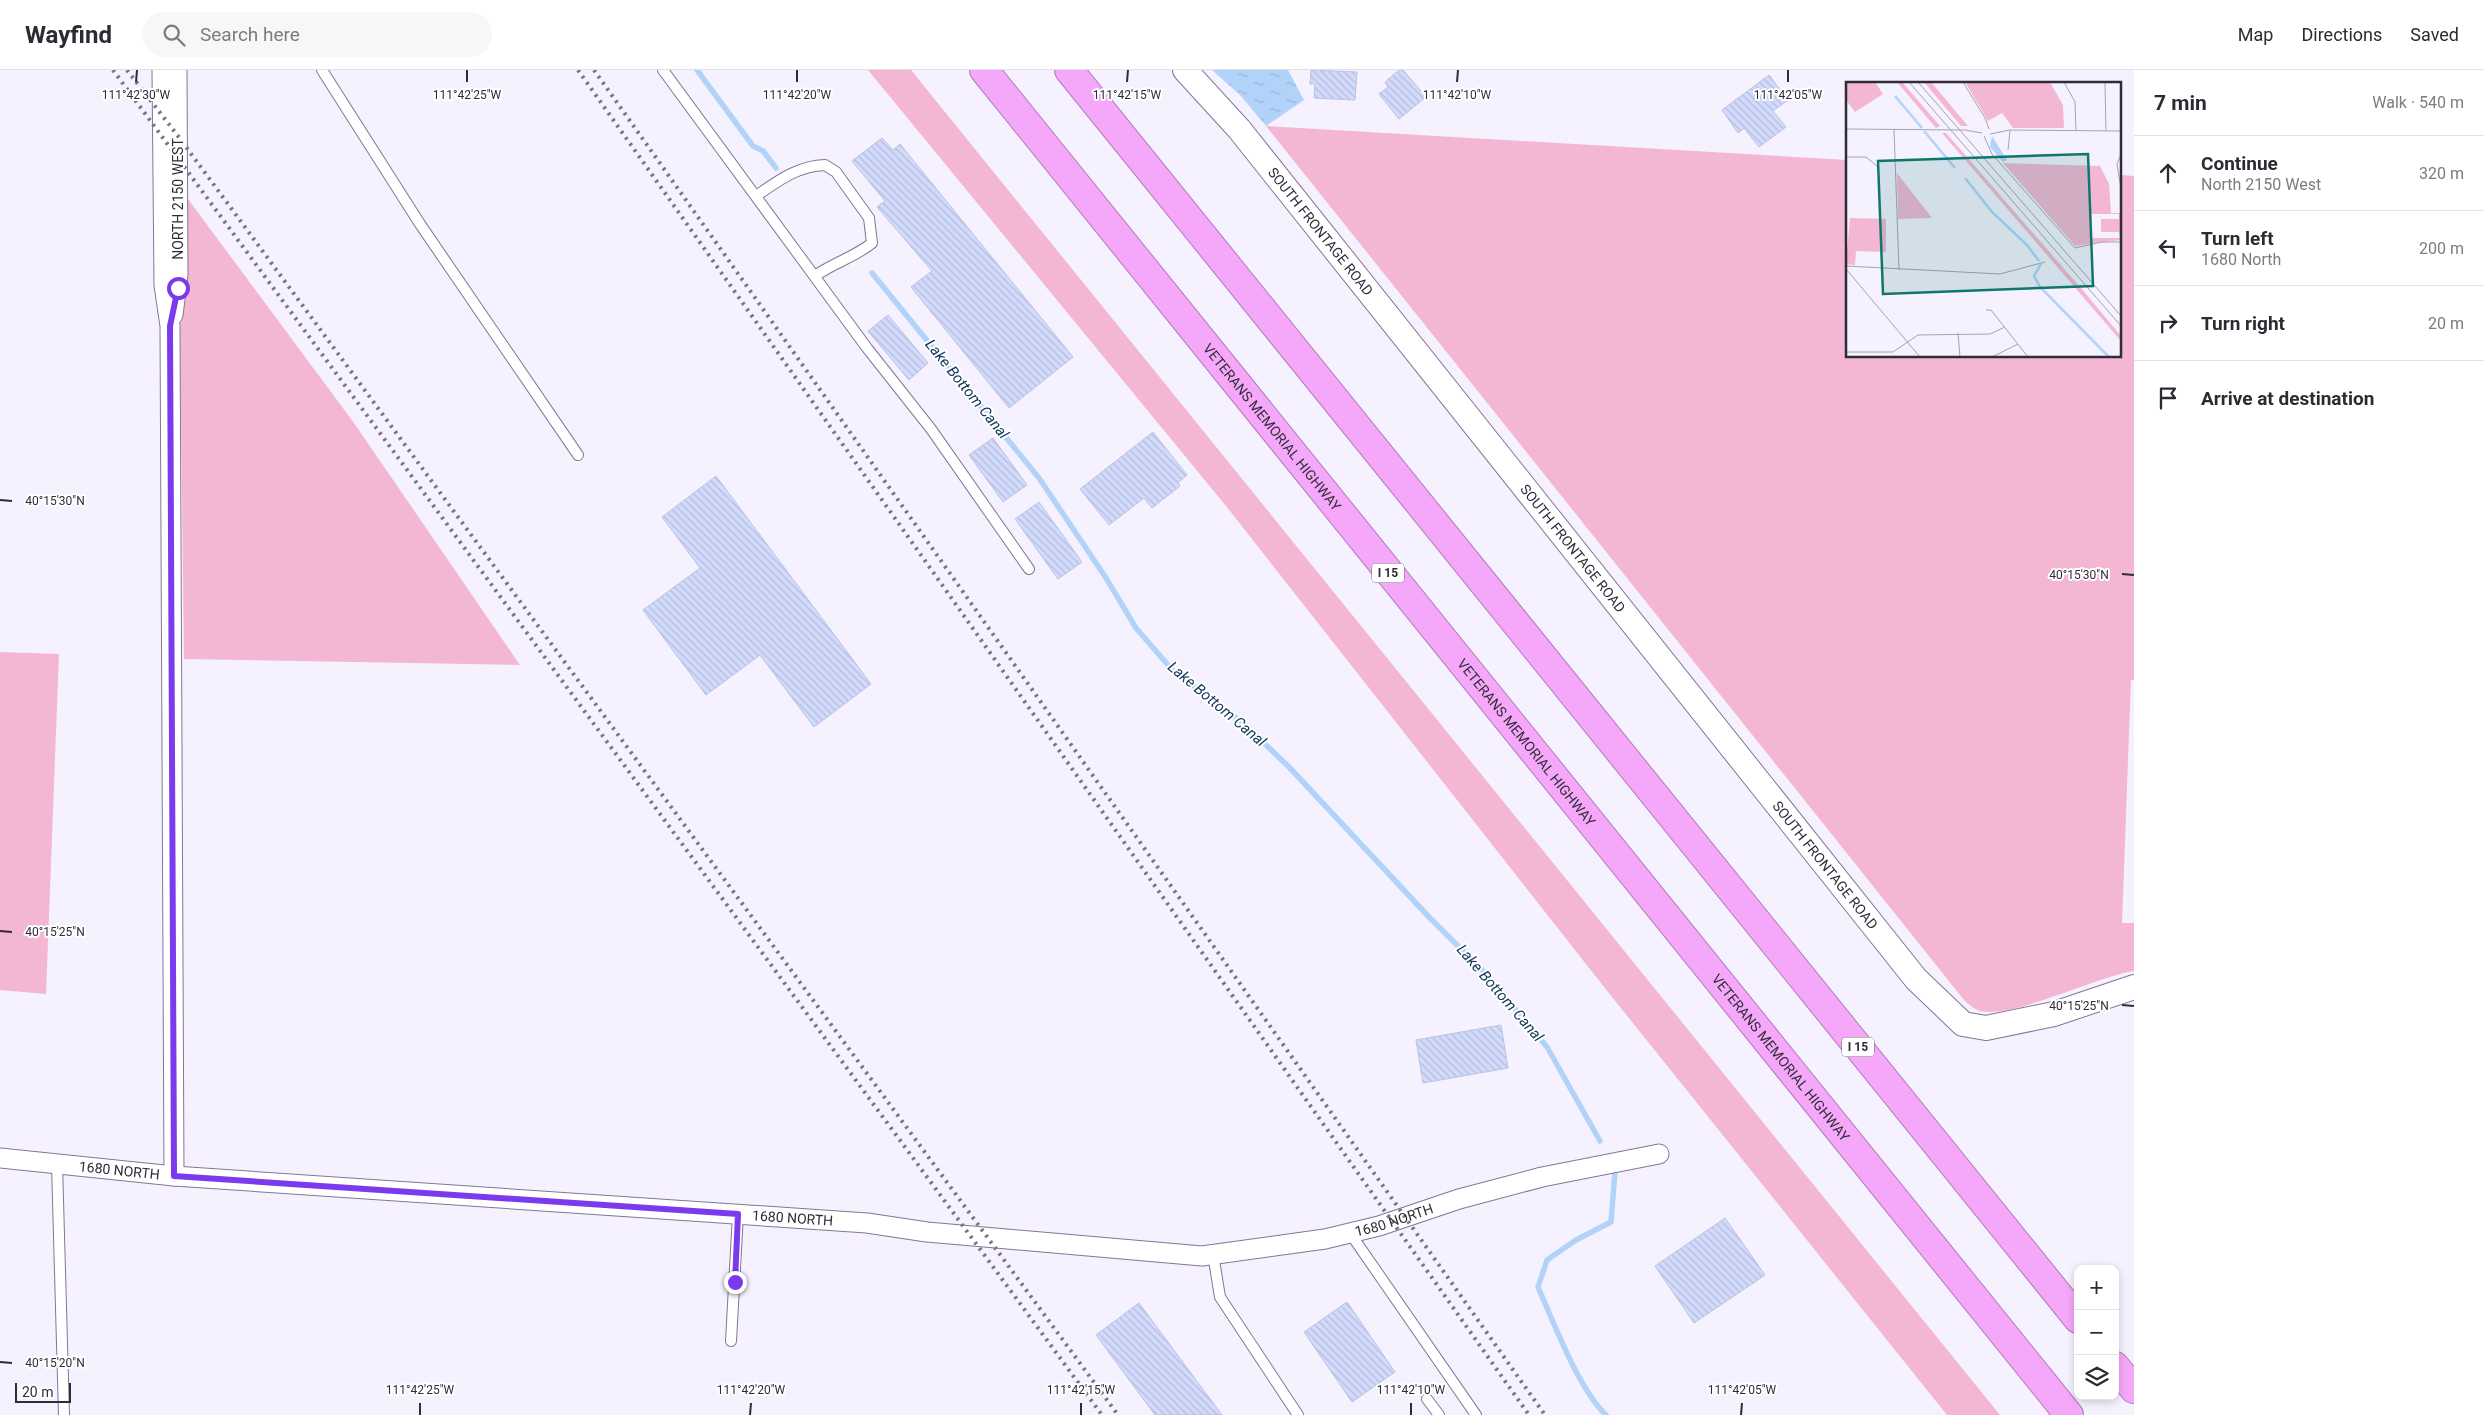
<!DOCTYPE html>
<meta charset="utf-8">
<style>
body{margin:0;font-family:Roboto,sans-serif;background:#f7f7f7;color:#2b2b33}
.controls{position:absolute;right:15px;bottom:15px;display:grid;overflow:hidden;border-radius:10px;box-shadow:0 2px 8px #0003}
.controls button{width:45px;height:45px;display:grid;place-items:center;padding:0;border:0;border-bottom:1px solid #e1e1e2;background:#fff;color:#2b2b33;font:25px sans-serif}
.scale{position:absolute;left:15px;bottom:12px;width:56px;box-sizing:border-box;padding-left:5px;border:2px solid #302b38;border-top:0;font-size:14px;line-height:18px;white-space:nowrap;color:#302b38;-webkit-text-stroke:4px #fff;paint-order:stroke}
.stop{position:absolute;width:15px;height:15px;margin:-11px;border:4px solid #7c3aed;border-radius:50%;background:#fff}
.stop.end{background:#7c3aed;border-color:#fff;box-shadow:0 1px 5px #0008}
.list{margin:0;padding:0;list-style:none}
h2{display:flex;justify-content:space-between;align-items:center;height:65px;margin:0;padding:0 20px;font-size:21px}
h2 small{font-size:16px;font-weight:400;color:#7c7c81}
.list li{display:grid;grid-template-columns:32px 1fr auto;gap:15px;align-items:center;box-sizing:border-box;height:75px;padding:0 20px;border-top:1px solid #e1e1e2}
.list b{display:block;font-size:19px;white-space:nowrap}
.list p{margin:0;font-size:16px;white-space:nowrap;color:#7c7c81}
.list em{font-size:16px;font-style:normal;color:#7c7c81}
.icon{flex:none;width:28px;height:28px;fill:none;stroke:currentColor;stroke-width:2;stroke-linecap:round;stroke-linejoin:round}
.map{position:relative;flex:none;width:2134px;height:1345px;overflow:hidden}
header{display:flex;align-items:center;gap:30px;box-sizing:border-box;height:70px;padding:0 25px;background:#fff;border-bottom:1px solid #e1e1e2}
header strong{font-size:24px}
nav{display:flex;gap:28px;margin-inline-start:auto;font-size:18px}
.search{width:350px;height:45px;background:#f7f7f7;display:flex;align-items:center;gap:12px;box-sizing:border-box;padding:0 18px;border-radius:28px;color:#7c7c81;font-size:19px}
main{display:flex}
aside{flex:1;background:#fff}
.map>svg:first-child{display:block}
</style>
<header>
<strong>Wayfind</strong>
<div class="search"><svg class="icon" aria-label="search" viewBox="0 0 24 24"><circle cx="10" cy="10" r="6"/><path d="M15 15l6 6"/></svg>Search here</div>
<nav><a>Map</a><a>Directions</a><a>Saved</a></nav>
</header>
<main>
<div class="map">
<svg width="2134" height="1345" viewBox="0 0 2134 1345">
<defs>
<pattern id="water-ripples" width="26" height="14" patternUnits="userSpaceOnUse" patternTransform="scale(1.25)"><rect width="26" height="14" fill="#b1d3fa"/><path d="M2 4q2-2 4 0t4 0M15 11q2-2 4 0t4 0" fill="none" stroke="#99b5d7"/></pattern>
<pattern id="building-back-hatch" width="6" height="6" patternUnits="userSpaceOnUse" patternTransform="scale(1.25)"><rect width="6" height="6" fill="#d3dbfd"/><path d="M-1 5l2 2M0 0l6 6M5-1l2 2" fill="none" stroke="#b5bcda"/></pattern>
</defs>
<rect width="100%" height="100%" fill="#f5f1fe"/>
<g fill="#f4b7d3">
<path d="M868 0H911L2000 1345H1947L1608 922 1226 436Z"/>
<path d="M1266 56 1848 90V286H2120V105L2134 106V610H2131L2122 853H2134V901C2095 907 2012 949 1980 941 1974 939 1968 934 1964 930Z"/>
<path d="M185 125 354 353 520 595 184 589 180 263Z"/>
<path d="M0 582 59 584 46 924 0 920Z"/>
</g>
<path fill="url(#water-ripples)" d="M1212 0H1288L1304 30 1266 56 1240 25Z"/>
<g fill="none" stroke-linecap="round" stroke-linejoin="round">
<g stroke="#b1d3fa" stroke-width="5.5">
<path d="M697 0 753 76 763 81 776 98"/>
<path d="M872 203 1039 408 1106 508 1136 558 1174 602 1243 653 1290 698 1428 846 1482 900 1547 977 1600 1071"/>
<path d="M1606 1345C1578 1318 1554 1253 1538 1217L1547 1190 1576 1170 1611 1152 1615 1102"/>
</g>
</g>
<g fill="url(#building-back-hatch)" stroke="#bbc2e3">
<path d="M1311 0 1357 2 1355 30 1314 28 1315 14H1310Z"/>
<path d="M1399 0H1403L1426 27 1399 49 1379 24 1388 17 1385 12Z"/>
<path d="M1769 5 1788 30 1773 41 1786 57 1759 77 1744 58 1738 63 1722 40Z"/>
<path d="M882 68 893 80 900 74 1073 287 1009 338 911 217 932 201 877 137 885 131 852 91Z"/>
<path d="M888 245 928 293 909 310 868 261Z"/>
<path d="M1153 362 1187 405 1178 413 1180 416 1152 438 1144 428 1109 455 1080 419Z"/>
<path d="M993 368 1027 415 1003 432 969 385Z"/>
<path d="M716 406 871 614 814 657 760 585 706 625 643 540 700 498 662 447Z"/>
<path d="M1039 432 1082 492 1058 509 1015 449Z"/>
<path d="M1501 955 1508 998 1423 1013 1416 970Z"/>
<path d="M1725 1148 1765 1205 1694 1253 1655 1196Z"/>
<path d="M1347 1232 1395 1302 1352 1332 1304 1262Z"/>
<path d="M1139 1233 1222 1345H1155L1096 1265Z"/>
</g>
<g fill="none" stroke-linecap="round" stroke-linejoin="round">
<g stroke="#827796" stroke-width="12">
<g id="service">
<path d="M322 0 420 154 578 385"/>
<path d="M663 0 867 278 931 359 1029 499"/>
<path d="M756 126C778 111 797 96 825 95L836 102 869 148 872 173C855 187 833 193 815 206"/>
<path d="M57 1094 64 1345"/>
<path d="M1350 1163 1476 1345"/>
<path d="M1213 1184 1220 1227 1298 1345"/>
<path d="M731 1271 738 1144"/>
<path d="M1427 1329 1439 1345"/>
</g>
</g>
<g stroke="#827796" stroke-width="21">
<g id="minor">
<path d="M162 0 164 215 170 256 174 1106"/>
<path d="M173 245 178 205 177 0"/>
<path id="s1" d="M0 1088 174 1106 867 1153 927 1162 1202 1186 1325 1169 1379 1156 1459 1129 1542 1107 1659 1084"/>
</g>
</g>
<g stroke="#827796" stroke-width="26">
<g id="tertiary">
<path id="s2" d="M1185 0 1239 59 1916 909 1963 954 1986 958 2054 944 2134 917"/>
</g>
</g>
<g stroke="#b07cb6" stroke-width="30">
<g id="motorway">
<path id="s3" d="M984 0 2069 1345"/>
<path d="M1069 0 2078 1249"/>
<path d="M2115 1296 2134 1319"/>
</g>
</g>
<use href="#service" stroke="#fff" stroke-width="10"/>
<use href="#minor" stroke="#fff" stroke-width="19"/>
<use href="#tertiary" stroke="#fff" stroke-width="24"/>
<use href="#motorway" stroke="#f5a7fa" stroke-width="28"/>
<g stroke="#787481" stroke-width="4" stroke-dasharray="2.5 5" stroke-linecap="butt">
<path d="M113 0 1102 1345"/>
<path d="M127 0 178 66 1118 1345"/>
<path d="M578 0 1529 1345"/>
<path d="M594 0 1545 1345"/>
</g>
</g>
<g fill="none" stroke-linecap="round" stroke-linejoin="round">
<path stroke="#7c3aed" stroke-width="6" d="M178 218 170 256 174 1106 738 1144 735 1212"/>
</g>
<path fill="none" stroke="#302b38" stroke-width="2" d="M136 12 137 0M467 12V0M797 12V0M1127 12 1128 0M1457 12 1458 0M1788 12V0M0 430 12 431M2122 504 2134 505M0 861 12 862M2122 935 2134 936M0 1292 12 1293M420 1345V1333M750 1345 751 1333M1081 1345V1333M1411 1345V1333M1741 1345 1742 1333"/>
<g text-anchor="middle" stroke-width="4" stroke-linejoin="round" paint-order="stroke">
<g fill="#fff" stroke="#6e6b74" stroke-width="1">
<rect x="1372" y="493.5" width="32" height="19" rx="4"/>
<rect x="1842" y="967.5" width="32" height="19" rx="4"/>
</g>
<g font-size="12" font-weight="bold" fill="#302b38">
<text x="1388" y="507">I 15</text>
<text x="1858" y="981">I 15</text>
</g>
<g font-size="14" fill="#302b38" stroke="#fff">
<text transform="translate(178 129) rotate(-90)" y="5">NORTH 2150 WEST</text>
<text dy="5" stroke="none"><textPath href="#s2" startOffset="211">SOUTH FRONTAGE ROAD</textPath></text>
<text dy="5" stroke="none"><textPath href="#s3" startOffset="459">VETERANS MEMORIAL HIGHWAY</textPath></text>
<text dy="5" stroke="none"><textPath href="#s2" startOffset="616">SOUTH FRONTAGE ROAD</textPath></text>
<text dy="5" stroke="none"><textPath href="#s3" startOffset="864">VETERANS MEMORIAL HIGHWAY</textPath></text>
<text dy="5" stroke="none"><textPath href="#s2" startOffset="1021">SOUTH FRONTAGE ROAD</textPath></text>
<text dy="5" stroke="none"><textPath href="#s3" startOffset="1269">VETERANS MEMORIAL HIGHWAY</textPath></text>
<text dy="5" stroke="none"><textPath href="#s1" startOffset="120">1680 NORTH</textPath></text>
<text dy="5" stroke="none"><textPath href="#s1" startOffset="795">1680 NORTH</textPath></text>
<text dy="5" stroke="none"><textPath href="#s1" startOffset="1402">1680 NORTH</textPath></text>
</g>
<g font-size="15" font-style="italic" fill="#103961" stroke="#fff">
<text transform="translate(967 319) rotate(51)" y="5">Lake Bottom Canal</text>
<text transform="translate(1217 634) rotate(40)" y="5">Lake Bottom Canal</text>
<text transform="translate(1500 923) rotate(49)" y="5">Lake Bottom Canal</text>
</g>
</g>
<g transform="translate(1846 12)">
<rect width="275" height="275" fill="#f5f1fe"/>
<path d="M0 0H29L37 12 9 30 0 18ZM51 0H56L94 44 90 46ZM78 0H85L122 44H115ZM119 0H204L217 23 218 46H167L156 31 142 39ZM96 51H100L234 205 275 254V259ZM157 81 254 84 263 102 265 131H275V158L229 164ZM244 132H273V137H255V150H273L274 156H244ZM51 91 68 113 86 136 52 137ZM4 136 40 137V170L10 169 9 183 0 182Z" fill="#f4b7d3" fill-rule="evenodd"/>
<path d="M146 54 161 78 157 80 144 65Z" fill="#b1d3fa"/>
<path fill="none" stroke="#b1d3fa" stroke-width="2.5" d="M49 14 76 46M78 49 109 86M119 96 146 130 181 163 193 179M195 182 188 194 194 205 263 275"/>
<path fill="none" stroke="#a6a2af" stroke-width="1" d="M63 0 275 244M72 0 275 234M117 0 139 36 143 47M218 0 229 20 230 48M259 0 260 49M0 47 119 48 136 51M48 47 53 188M144 52 164 48 275 49M138 54 146 72 229 166 256 160H275M162 68 164 48M275 72 271 82 275 106M0 75H20L31 84M0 184 154 192 199 180M0 187 74 275M140 228H145L182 275M112 251 114 275M0 270H47L72 253 144 252 159 245M146 275 172 262"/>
<path fill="#0f766e" fill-opacity="0.15" stroke="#0f766e" stroke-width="2.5" d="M242 72 247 204 37 212 32 79Z"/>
<rect width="275" height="275" fill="none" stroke="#302b38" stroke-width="2.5"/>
</g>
<g font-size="12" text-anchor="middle" fill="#302b38" stroke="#fff" stroke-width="4" stroke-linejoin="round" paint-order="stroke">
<text x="136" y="29">111°42'30"W</text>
<text x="467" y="29">111°42'25"W</text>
<text x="797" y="29">111°42'20"W</text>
<text x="1127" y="29">111°42'15"W</text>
<text x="1457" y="29">111°42'10"W</text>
<text x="1788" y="29">111°42'05"W</text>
<text x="55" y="435">40°15'30"N</text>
<text x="2079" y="509">40°15'30"N</text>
<text x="55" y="866">40°15'25"N</text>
<text x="2079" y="940">40°15'25"N</text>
<text x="55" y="1297">40°15'20"N</text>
<text x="420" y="1324">111°42'25"W</text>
<text x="751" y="1324">111°42'20"W</text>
<text x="1081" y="1324">111°42'15"W</text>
<text x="1411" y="1324">111°42'10"W</text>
<text x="1742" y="1324">111°42'05"W</text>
</g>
</svg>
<div class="controls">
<button>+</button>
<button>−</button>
<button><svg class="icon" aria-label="layers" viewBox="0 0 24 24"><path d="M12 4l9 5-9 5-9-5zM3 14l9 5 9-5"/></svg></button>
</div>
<div class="scale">20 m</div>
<div class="stop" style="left:178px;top:218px"></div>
<div class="stop end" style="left:735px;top:1212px"></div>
</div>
<aside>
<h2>7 min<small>Walk · 540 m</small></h2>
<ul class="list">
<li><svg class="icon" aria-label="ahead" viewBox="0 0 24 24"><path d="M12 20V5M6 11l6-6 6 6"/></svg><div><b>Continue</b><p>North 2150 West</p></div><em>320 m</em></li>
<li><svg class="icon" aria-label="left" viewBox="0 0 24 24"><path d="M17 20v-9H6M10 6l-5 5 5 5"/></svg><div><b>Turn left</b><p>1680 North</p></div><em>200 m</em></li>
<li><svg class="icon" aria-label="right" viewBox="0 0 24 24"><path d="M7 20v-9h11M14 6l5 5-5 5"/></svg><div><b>Turn right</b></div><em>20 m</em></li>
<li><svg class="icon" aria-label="arrive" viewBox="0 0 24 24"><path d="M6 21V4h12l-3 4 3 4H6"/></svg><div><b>Arrive at destination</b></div></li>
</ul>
</aside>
</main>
